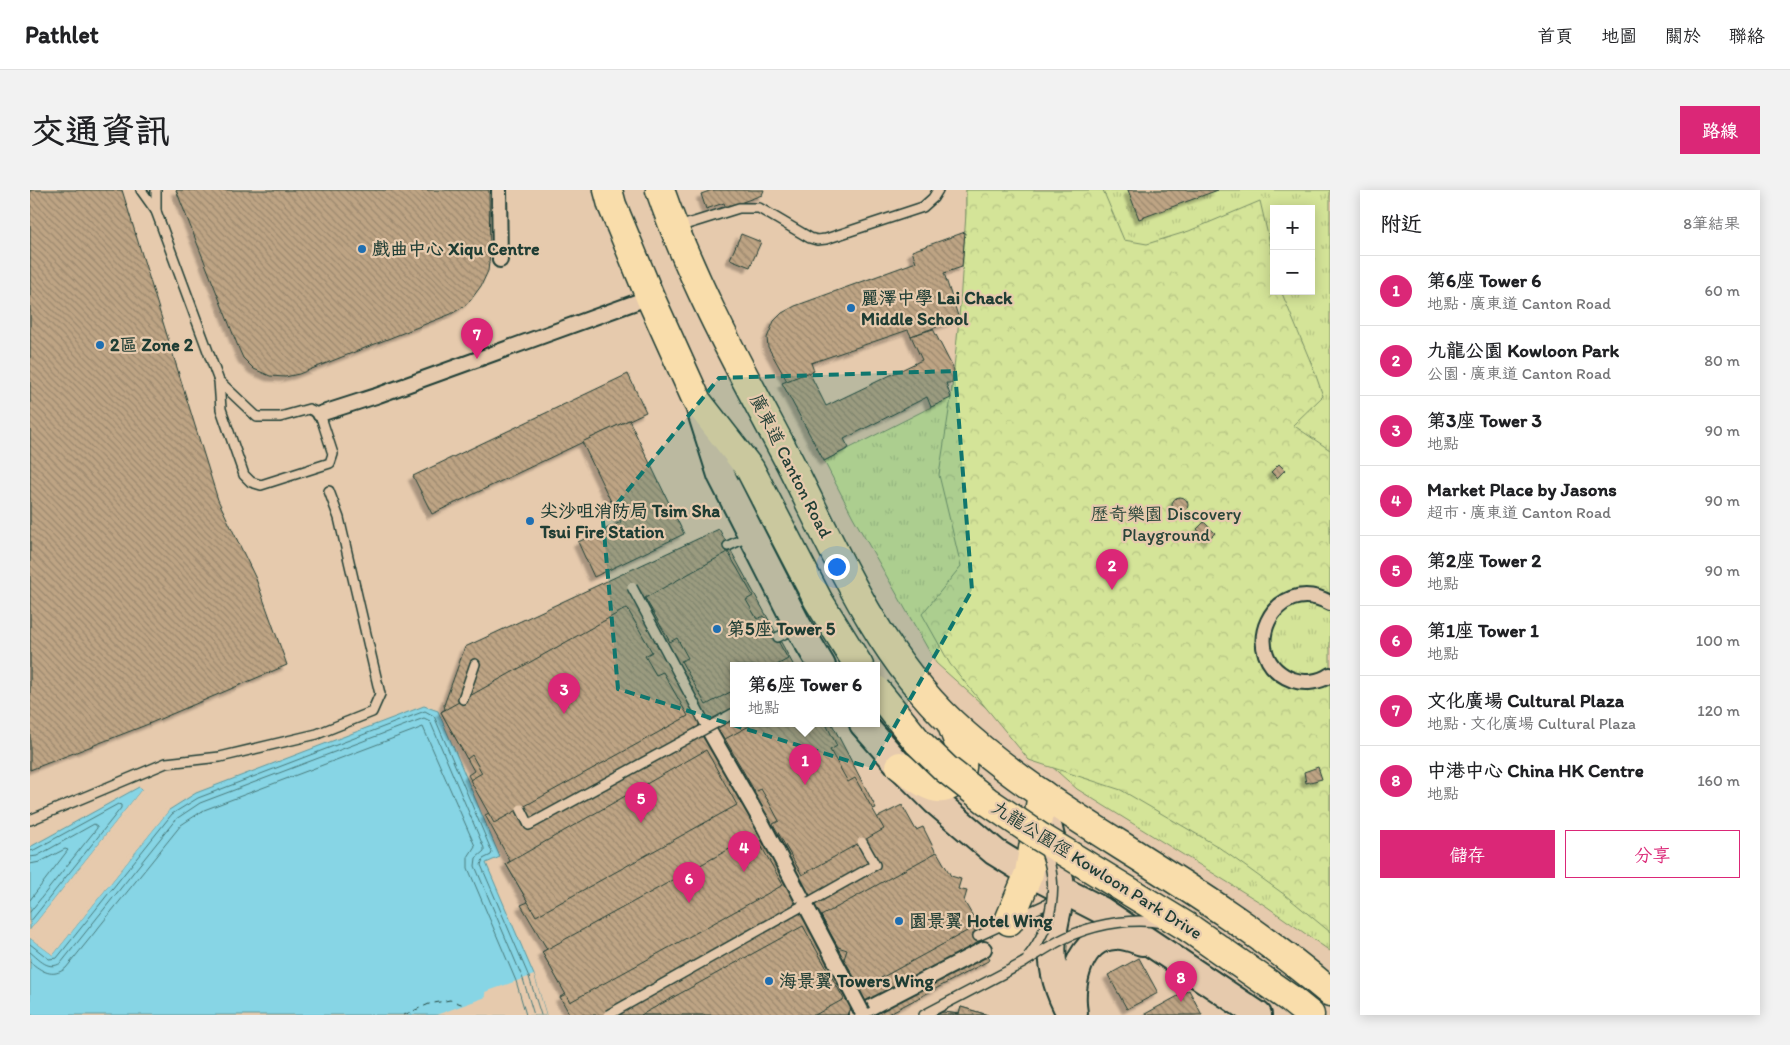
<!DOCTYPE html>
<html lang="zh-TW">
<meta charset="utf-8">
<style>
body{margin:0;font-family:Itim,"LXGW WenKai TC",sans-serif;background:#f2f2f2;color:#202124}
.controls{position:absolute;right:15px;top:15px;display:grid;overflow:hidden;border-radius:0px;box-shadow:0 2px 12px #0003}
.controls button{width:45px;height:45px;display:grid;place-items:center;padding:0;border:0;border-bottom:1px solid #e0e0e0;background:#fff;color:#202124;font:25px sans-serif}
.you{position:absolute;left:806px;top:376px;width:18px;height:18px;margin:-12px;border:4px solid #fff;border-radius:50%;background:#1a73e8;box-shadow:0 0 0 8px #1a73e833}
.badge{display:grid;place-items:center;width:32px;height:32px;border-radius:50%;background:#db2777;color:#fff;font-size:16px;font-weight:700}
.pin{position:absolute;translate:-50% -41px;filter:drop-shadow(0 1px 2px #0008)}
.pin::after{content:'';position:absolute;top:26px;width:18px;height:15px;background:inherit;clip-path:polygon(0 0,100% 0,50% 100%)}
.popup{position:absolute;left:700px;top:472px;width:150px;height:65px;box-sizing:border-box;display:grid;place-content:center;border-radius:0px;background:#fff;filter:drop-shadow(0 1px 4px #0005);font-size:16px;white-space:nowrap;color:#757577}
.popup b{font-size:19px;color:#202124}
.popup::after{content:'';position:absolute;left:50%;top:100%;margin-left:-10px;border:10px solid transparent;border-top-color:#fff}
.list{margin:0;padding:0;list-style:none}
h2{display:flex;justify-content:space-between;align-items:center;height:65px;margin:0;padding:0 20px;font-size:21px}
h2 small{font-size:16px;font-weight:400;color:#757577}
.list li{display:grid;grid-template-columns:32px 1fr auto;gap:15px;align-items:center;box-sizing:border-box;height:70px;padding:0 20px;border-top:1px solid #e0e0e0}
.list b{display:block;font-size:19px;white-space:nowrap}
.list p{margin:0;font-size:16px;white-space:nowrap;color:#757577}
.list em{font-size:16px;font-style:normal;color:#757577}
.actions{display:flex;gap:10px;padding:15px 20px}
.actions a{flex:1;padding:11px 0;border:1px solid #db2777;border-radius:0px;text-align:center;font-size:18px;color:#db2777}
.actions .main{background:#db2777;color:#fff}
.map{position:relative;flex:none;width:1300px;height:825px;overflow:hidden;border-radius:0px}
header{display:flex;align-items:center;gap:30px;box-sizing:border-box;height:70px;padding:0 25px;background:#fff;border-bottom:1px solid #e0e0e0}
header strong{font-size:24px}
nav{display:flex;gap:28px;margin-inline-start:auto;font-size:18px}
.intro{display:flex;align-items:center;justify-content:space-between;box-sizing:border-box;height:120px;padding:0 30px}
h1{margin:0;font-size:35px}
.button{padding:12px 22px;border-radius:0px;background:#db2777;color:#fff;font-size:18px;font-weight:700}
main{display:flex;gap:30px;padding:0 30px}
aside{flex:1;background:#fff;border-radius:0px;box-shadow:0 2px 12px #0003}
.map>svg:first-child{display:block}
</style>
<header>
<strong>Pathlet</strong>
<nav><a>首頁</a><a>地圖</a><a>關於</a><a>聯絡</a></nav>
</header>
<div class="intro"><h1>交通資訊</h1><a class="button">路線</a></div>
<main>
<div class="map">
<svg width="1300" height="825" viewBox="0 0 1300 825">
<defs>
<pattern id="grass-tufts" width="24" height="20" patternUnits="userSpaceOnUse" patternTransform="scale(1.25)"><rect width="24" height="20" fill="#d4e498"/><path d="M3 7l-1-3M5 7V3M7 7l1-3M15 17l-1-3M17 17v-4M19 17l1-3" fill="none" stroke="#b6c484"/></pattern>
<pattern id="forest-crowns" width="20" height="18" patternUnits="userSpaceOnUse" patternTransform="scale(1.25)"><rect width="20" height="18" fill="#d4e498"/><path d="M2 6a3 3 0 1 1 6 0M12 15a3 3 0 1 1 6 0" fill="none" stroke="#b6c484"/></pattern>
<pattern id="building-back-hatch" width="6" height="6" patternUnits="userSpaceOnUse" patternTransform="scale(1.25)"><rect width="6" height="6" fill="#bea484"/><path d="M-1 5l2 2M0 0l6 6M5-1l2 2" fill="none" stroke="#9a876d"/></pattern>
<filter id="shadow"><feDropShadow dx="-4.5" dy="4.5" stdDeviation="1" flood-color="#0004"/></filter>
</defs>
<rect width="100%" height="100%" fill="#e6caad"/>
<filter id="ink" filterUnits="userSpaceOnUse"><feTurbulence type="fractalNoise" baseFrequency=".02" numOctaves="2"/><feDisplacementMap in="SourceGraphic" scale="10" xChannelSelector="R" yChannelSelector="G"/><feConvolveMatrix kernelMatrix="1 2 1 2 8 2 1 2 1" color-interpolation-filters="sRGB"/></filter>
<g filter="url(#ink)">
<path fill="url(#grass-tufts)" stroke="#7a9066" fill-rule="evenodd" d="M936 0H1300V761L1236 716 1047 599 906 473 823 327 794 271 921 207C929 139 937 69 936 0ZM1244 19H1281V101H1244Z"/>
<path fill="url(#forest-crowns)" stroke="#7a9066" d="M936 0H1073L1094 50 1117 54 1159 41 1230 11 1244 71V101H1251L1284 180 1293 206 1263 235 1300 260V413L1291 408 1250 415 1233 452 1255 487 1300 485V742L1255 705 1187 656 1091 600 999 570 920 474 892 424 931 376 909 285 921 208 929 129 936 23Z"/>
<g fill="#87d5e5" stroke="#5d989e">
<path d="M394 516 408 521 470 667 456 673 504 785 516 825H0V748L23 765 139 620 166 603Z"/>
<path d="M109 597 112 599 0 740V657Z"/>
</g>
<g fill="#e6caad">
<path d="M112 599 114 601 0 743V740Z"/>
<path d="M137 619 139 620 23 765 0 748V745L22 762Z"/>
<path d="M504 785 516 825H406L456 807 455 802Z"/>
</g>
<g fill="none" stroke-linecap="round" stroke-linejoin="round">
<g stroke="#497a7b" stroke-width="1">
<path d="M0 661 4 660 88 614 91 615V618L0 732"/>
<path d="M0 667 7 666 64 634 67 636V638L0 722"/>
<path d="M0 674 10 672 35 659 38 660 0 710"/>
<path d="M0 754 19 769 27 768 142 624 168 608 395 521 404 526 462 662 461 665 453 669 451 675 499 787 511 825"/>
<path d="M0 762C10 770 18 781 31 773L146 629 170 613 394 528 400 531 454 658V661L446 668 445 676 493 789 504 825"/>
<path d="M0 772C12 781 22 789 36 778L151 635 174 620 393 537 445 656 438 667V678L486 791 496 825"/>
</g>
<path stroke="#24453d" stroke-width="1" stroke-dasharray="6 5" stroke-linecap="butt" d="M374 825 399 814 420 810 434 815"/>
</g>
<g fill="url(#building-back-hatch)" stroke="#1f3d34" filter="url(#shadow)">
<path d="M0 0H92L188 310 226 389 257 475 116 535 0 580Z"/>
<path d="M146 0H459L460 64 458 81 451 96 440 111 433 117 421 124 269 184 255 187 240 186 224 179 213 168 209 159Z"/>
<path d="M682 0H734L732 5 696 18 694 13 676 19 671 4Z"/>
<path d="M1098 0H1188L1109 29Z"/>
<path d="M935 42 932 77 914 83 929 129 881 146 878 140 781 173 784 181 757 191 738 157 737 148 744 131 752 123 765 116 886 72 882 61Z"/>
<path d="M711 44 731 52 720 77 700 69Z"/>
<path d="M903 139 924 180 922 193H916L921 208 901 217 897 207 814 249 819 258 794 271 752 193 779 182 796 216 892 170 881 146Z"/>
<path d="M598 184 616 222 402 324 383 286Z"/>
<path d="M599 230 654 344 564 387 548 352 591 332 552 252Z"/>
<path d="M1249 274 1255 280 1247 288 1241 282Z"/>
<circle cx="1150" cy="315" r="8"/>
<path d="M1174 332 1185 343 1178 350 1167 339Z"/>
<path d="M689 339 764 476H704V534H802L846 618 842 619 846 628 872 615 886 640 893 637 960 770 856 825H540L530 807 536 804 512 762 517 759 491 715 498 712 476 674 480 671 455 625 459 623 438 585 444 581 411 522 415 519 414 515 435 457Z"/>
<path d="M698 362 723 406 716 410 727 429 734 426 758 469 745 476H704V500L676 515 651 471 658 468 647 448 640 452 615 408Z"/>
<path d="M597 418 622 462 615 466 626 485 633 482 658 526 464 633 440 590 452 583 442 565 437 569 411 522Z"/>
<path d="M723 534H796L807 556 800 560 818 592 825 588 854 639 772 685 743 634 749 631 740 614 731 599 725 602 695 549Z"/>
<path d="M676 560 707 615 506 726 476 674Z"/>
<path d="M1288 577 1292 589 1276 593 1274 582Z"/>
<path d="M725 645 753 695 540 812 512 762Z"/>
<path d="M907 662 921 686 931 689 928 699 937 701 934 711 948 735 831 799 814 769 817 760 808 757 791 726Z"/>
<path d="M773 736 814 809 785 825H611Z"/>
<path d="M1109 768 1128 803 1097 819 1078 785Z"/>
<path d="M1159 800 1172 825H1113L1115 824Z"/>
<path d="M931 817 958 825H906L913 822 929 824Z"/>
<path d="M931 817 958 825H906L913 822 929 824Z"/>
</g>
<g fill="none" stroke-linecap="round" stroke-linejoin="round">
<g stroke="#1f3d34" stroke-width="12">
<g id="service">
<path d="M111 0 126 21 189 191 191 219 214 285 221 292 231 295 300 273 303 264 290 224 279 219 250 227H227L189 191"/>
<path d="M126 21V0"/>
<path d="M648 37 709 18H729L780 48 787 50 796 49 893 17 903 8 908 0"/>
<path d="M698 356 721 345"/>
<path d="M748 447 766 438"/>
<path d="M433 509 445 474"/>
<path d="M0 630 136 573 190 567 287 544 342 522 350 504 309 328 299 301"/>
<path d="M948 746 1017 714 1023 708"/>
<path d="M894 825 993 773"/>
</g>
</g>
<g stroke="#1f3d34" stroke-width="18">
<g id="pedestrian">
<path d="M469 0 470 70"/>
<path d="M290 224 346 206 620 107"/>
<path d="M1300 413C1243 381 1204 468 1263 490 1275 494 1290 492 1300 485"/>
<path d="M677 537 732 633 775 714"/>
<path d="M826 825 954 759"/>
</g>
</g>
<g stroke="#1f3d34" stroke-width="30">
<g id="secondary">
<path d="M669 216 691 285 768 436 792 476"/>
<path d="M833 534 870 576 905 611 965 662 999 683 1071 720 1228 825"/>
<path d="M1019 639C1023 655 1031 685 1031 701 1030 713 1026 726 1024 739 1019 769 1026 799 1041 825"/>
<path d="M1044 823C1039 794 1049 747 1085 746 1094 745 1103 749 1112 752"/>
</g>
</g>
<g stroke="#1f3d34" stroke-width="31">
<g id="primary">
<path d="M578 0 582 15 620 107 667 211 720 279 788 410 829 476"/>
<path d="M630 0C663 95 713 184 760 273 805 362 848 464 922 533 973 581 1033 619 1092 656 1164 701 1236 747 1300 802"/>
<path d="M870 576C880 583 892 594 903 597 910 599 917 598 922 594 942 579 928 551 921 533"/>
<path d="M979 731 999 683 1012 604"/>
<path d="M1159 738 1259 808 1280 825"/>
</g>
</g>
<use href="#service" stroke="#e6caad" stroke-width="9"/>
<use href="#pedestrian" stroke="#e6caad" stroke-width="14"/>
<use href="#secondary" stroke="#e6caad" stroke-width="26"/>
<use href="#primary" stroke="#f9ddab" stroke-width="28"/>
<g stroke="#1f3d34" stroke-width="12" stroke-linecap="butt">
<g id="service-bridge">
<path d="M602 397 677 537"/>
<path d="M491 619 499 635 704 523"/>
<path d="M998 767C1023 735 1030 694 1014 657"/>
<path d="M993 773C1009 763 1026 751 1044 744 1071 733 1105 728 1133 733"/>
<path d="M578 825 845 675 832 652"/>
</g>
</g>
<g stroke="#1f3d34" stroke-width="18" stroke-linecap="butt">
<path id="pedestrian-bridge" d="M775 714 832 822"/>
</g>
<g stroke="#1f3d34" stroke-width="31" stroke-linecap="butt">
<path id="primary-bridge" d="M846 500 888 552 916 579 957 611 1010 647 1159 738"/>
</g>
<use href="#service-bridge" stroke="#e6caad" stroke-width="9"/>
<use href="#pedestrian-bridge" stroke="#e6caad" stroke-width="14"/>
<use href="#primary-bridge" stroke="#f9ddab" stroke-width="28"/>
</g>
</g>
<path fill="#0f766e" fill-opacity="0.2" stroke="#0f766e" stroke-width="4" stroke-dasharray="10 6" stroke-linejoin="round" d="M925 181 942 400 841 578 588 499 573 331 689 188Z"/>
<g fill="#1f6fb2" stroke="#e6caad" stroke-width="2">
<circle cx="332" cy="59" r="5"/>
<circle cx="821" cy="118" r="5"/>
<circle cx="70" cy="155" r="5"/>
<circle cx="500" cy="331" r="5"/>
<circle cx="687" cy="439" r="5"/>
<circle cx="869" cy="731" r="5"/>
<circle cx="739" cy="791" r="5"/>
</g>
<g text-anchor="middle" stroke-width="4.5" stroke-linejoin="round" paint-order="stroke">
<g font-size="18" font-weight="bold" fill="#1f3d34" stroke="#e6caad" text-anchor="start">
<text x="342" y="65">戲曲中心 Xiqu Centre</text>
<text x="831" y="114">麗澤中學 Lai Chack<tspan x="831" dy="21">Middle School</tspan></text>
<text x="80" y="161">2區 Zone 2</text>
<text x="510" y="327">尖沙咀消防局 Tsim Sha<tspan x="510" dy="21">Tsui Fire Station</tspan></text>
<text x="697" y="445">第5座 Tower 5</text>
<text x="879" y="737">園景翼 Hotel Wing</text>
<text x="749" y="797">海景翼 Towers Wing</text>
</g>
<g font-size="18" fill="#1f3d34" stroke="#e6caad">
<text transform="translate(761 276) rotate(63)" y="6">廣東道 Canton Road</text>
<text transform="translate(1067 680) rotate(32)" y="6">九龍公園徑 Kowloon Park Drive</text>
</g>
<g font-size="18" fill="#284539" stroke="#e6caad">
<text x="1136" y="330">歷奇樂園 Discovery<tspan x="1136" dy="21">Playground</tspan></text>
</g>
</g>
</svg>
<div class="controls">
<button>+</button>
<button>−</button>
</div>
<div class="you"></div>
<div class="pin badge" style="left:775px;top:595px">1</div>
<div class="popup"><b>第6座 Tower 6</b>地點</div>
<div class="pin badge" style="left:1082px;top:400px">2</div>
<div class="pin badge" style="left:534px;top:524px">3</div>
<div class="pin badge" style="left:714px;top:682px">4</div>
<div class="pin badge" style="left:611px;top:633px">5</div>
<div class="pin badge" style="left:659px;top:713px">6</div>
<div class="pin badge" style="left:447px;top:169px">7</div>
<div class="pin badge" style="left:1151px;top:812px">8</div>
</div>
<aside>
<h2>附近<small>8筆結果</small></h2>
<ul class="list">
<li><span class="badge">1</span><div><b>第6座 Tower 6</b><p>地點 · 廣東道 Canton Road</p></div><em>60 m</em></li>
<li><span class="badge">2</span><div><b>九龍公園 Kowloon Park</b><p>公園 · 廣東道 Canton Road</p></div><em>80 m</em></li>
<li><span class="badge">3</span><div><b>第3座 Tower 3</b><p>地點</p></div><em>90 m</em></li>
<li><span class="badge">4</span><div><b>Market Place by Jasons</b><p>超市 · 廣東道 Canton Road</p></div><em>90 m</em></li>
<li><span class="badge">5</span><div><b>第2座 Tower 2</b><p>地點</p></div><em>90 m</em></li>
<li><span class="badge">6</span><div><b>第1座 Tower 1</b><p>地點</p></div><em>100 m</em></li>
<li><span class="badge">7</span><div><b>文化廣場 Cultural Plaza</b><p>地點 · 文化廣場 Cultural Plaza</p></div><em>120 m</em></li>
<li><span class="badge">8</span><div><b>中港中心 China HK Centre</b><p>地點</p></div><em>160 m</em></li>
</ul>
<div class="actions"><a class="main">儲存</a><a>分享</a></div>
</aside>
</main>
